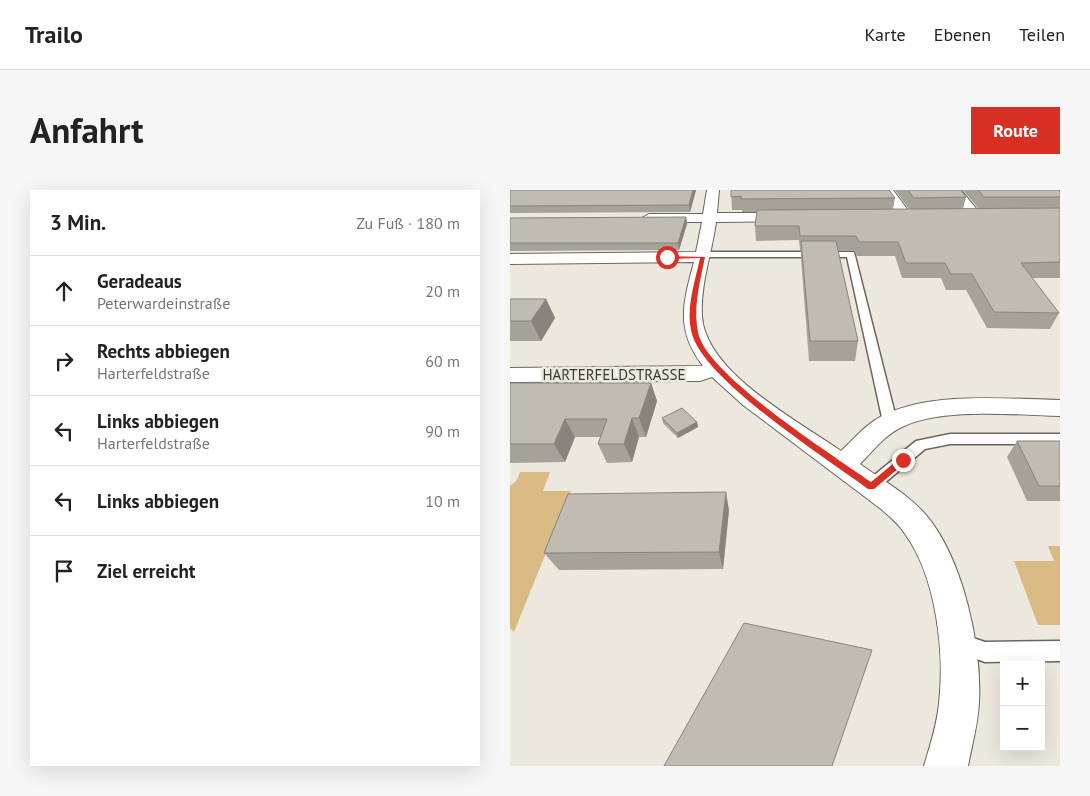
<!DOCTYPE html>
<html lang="de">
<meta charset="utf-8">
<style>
body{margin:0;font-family:"PT Sans",sans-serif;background:#f6f6f6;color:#222}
.controls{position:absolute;right:15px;bottom:15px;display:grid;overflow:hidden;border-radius:0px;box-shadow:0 5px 20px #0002}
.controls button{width:45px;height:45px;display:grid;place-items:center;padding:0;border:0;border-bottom:1px solid #e0e0e0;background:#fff;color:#222;font:25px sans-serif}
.stop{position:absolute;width:15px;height:15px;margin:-11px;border:4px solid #d93025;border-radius:50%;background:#fff}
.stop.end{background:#d93025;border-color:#fff;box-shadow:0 1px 5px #0008}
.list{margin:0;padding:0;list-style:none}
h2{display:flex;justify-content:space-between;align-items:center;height:65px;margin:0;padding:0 20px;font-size:21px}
h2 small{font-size:16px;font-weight:400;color:#767676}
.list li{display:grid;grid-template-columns:32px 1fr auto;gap:15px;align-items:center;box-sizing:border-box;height:70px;padding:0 20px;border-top:1px solid #e0e0e0}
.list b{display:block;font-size:19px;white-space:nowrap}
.list p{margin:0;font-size:16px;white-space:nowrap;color:#767676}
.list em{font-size:16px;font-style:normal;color:#767676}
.icon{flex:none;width:28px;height:28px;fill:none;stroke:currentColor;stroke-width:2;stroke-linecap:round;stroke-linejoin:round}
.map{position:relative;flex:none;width:550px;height:576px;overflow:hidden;border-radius:0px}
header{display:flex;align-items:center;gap:30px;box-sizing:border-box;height:70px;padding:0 25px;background:#fff;border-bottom:1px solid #e0e0e0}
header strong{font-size:24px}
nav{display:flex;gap:28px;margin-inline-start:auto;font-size:18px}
.intro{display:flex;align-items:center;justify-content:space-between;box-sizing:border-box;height:120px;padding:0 30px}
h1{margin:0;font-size:35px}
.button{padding:12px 22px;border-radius:0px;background:#d93025;color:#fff;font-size:18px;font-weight:700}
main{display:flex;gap:30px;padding:0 30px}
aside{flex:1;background:#fff;border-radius:0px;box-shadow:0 5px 20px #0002}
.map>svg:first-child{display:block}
</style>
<header>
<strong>Trailo</strong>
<nav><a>Karte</a><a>Ebenen</a><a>Teilen</a></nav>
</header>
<div class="intro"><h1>Anfahrt</h1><a class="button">Route</a></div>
<main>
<aside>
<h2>3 Min.<small>Zu Fuß · 180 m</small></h2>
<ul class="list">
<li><svg class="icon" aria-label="ahead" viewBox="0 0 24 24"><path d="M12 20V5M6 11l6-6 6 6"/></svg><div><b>Geradeaus</b><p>Peterwardeinstraße</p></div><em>20 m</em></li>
<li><svg class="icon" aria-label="right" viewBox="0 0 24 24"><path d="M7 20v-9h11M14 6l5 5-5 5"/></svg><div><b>Rechts abbiegen</b><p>Harterfeldstraße</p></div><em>60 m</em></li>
<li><svg class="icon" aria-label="left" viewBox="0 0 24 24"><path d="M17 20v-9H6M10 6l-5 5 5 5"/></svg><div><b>Links abbiegen</b><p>Harterfeldstraße</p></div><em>90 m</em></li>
<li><svg class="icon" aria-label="left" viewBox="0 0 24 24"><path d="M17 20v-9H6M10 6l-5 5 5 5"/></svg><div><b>Links abbiegen</b></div><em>10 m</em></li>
<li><svg class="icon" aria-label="arrive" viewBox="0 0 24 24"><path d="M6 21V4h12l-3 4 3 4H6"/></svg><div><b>Ziel erreicht</b></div></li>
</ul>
</aside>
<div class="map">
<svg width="550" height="576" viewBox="0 0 550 576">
<rect width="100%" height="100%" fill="#ede8dd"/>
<g fill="#d8ba82">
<path d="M10 282H40L33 301H61L4 442 0 438V296L7 290Z"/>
<path d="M538 356H550V435H528L504 371H544Z"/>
</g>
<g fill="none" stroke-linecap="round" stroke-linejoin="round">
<g stroke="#6b665d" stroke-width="3">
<g id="lane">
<path d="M193 62H344L387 232 385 235H375L373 232 337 67H190L189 65Z"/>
<path d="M440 244H550V254H440L415 259 366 300 361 302 356 300 353 296 356 292 406 251Z"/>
<path d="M448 443 475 452 550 451V471L475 472 441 460 438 453 441 446Z"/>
</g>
</g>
<g stroke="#6b665d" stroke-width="2">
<g id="street">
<path d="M197 0H209L207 23H283L290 27 283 31 206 32C202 63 190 95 192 126 195 182 288 231 331 261 344 249 356 234 372 226 422 201 495 209 550 210V226C505 225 429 217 390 238 374 246 362 262 350 274 372 290 398 304 416 325 453 369 472 456 469 512 468 534 462 555 458 576H414C420 555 427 535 429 513 435 462 426 386 395 344 389 334 380 327 371 319L233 215 202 187 190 191 0 192V178L193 176C165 140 173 113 184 72L0 74V64L186 62 192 32H139L132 28 139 24H193Z"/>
<path d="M371 0H383L403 27 401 30H391Z"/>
<path d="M439 0H451L473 27 471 30H461Z"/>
</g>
</g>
<use href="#lane" fill="#fff" fill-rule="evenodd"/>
<use href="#street" fill="#fff" fill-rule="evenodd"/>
</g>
<g fill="#a6a299">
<path d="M0 0H186L180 22 0 23Z"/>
<path d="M221 0 385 8 383 19H399L385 0H451L456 7 453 19H469L453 0H550V88H522L549 123 540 139 477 138 456 100H436L431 88H392L385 66H347L344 60H328L348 151 345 171H299L291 69V60H290L289 50 246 51 245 36 247 22H232V20H222Z"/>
<path d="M176 27 177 34 169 60 0 61V28Z"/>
<path d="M0 109H36L45 128 31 151H0Z"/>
<path d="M0 193H141L147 211 136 247H129L122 272 97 273 88 254 91 247H65L55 272 0 273Z"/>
<path d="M152 228 187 232 188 237 168 248 153 233Z"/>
<path d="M507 251H550V311H517L497 267Z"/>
<path d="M219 320 213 379 49 380 34 363Z"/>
</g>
<g fill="#87847d">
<path d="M183 0H186L180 22 179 15Z"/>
<path d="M176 27 177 34 169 60 168 53Z"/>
<path d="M36 109 45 128 31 151 21 131Z"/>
<path d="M141 193 147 211 136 247 129 228Z"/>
<path d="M122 228 129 247 122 272 114 254Z"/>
<path d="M55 229 65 247 55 272 44 254Z"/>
<path d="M187 232 188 237 168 248 167 243Z"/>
<path d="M216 302 219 320 213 379 209 362Z"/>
</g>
<g fill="#c1bcb2" stroke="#87847d">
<path d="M0 0H183L179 15 0 16Z"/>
<path d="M221 0H379L385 8 231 9V6L221 7Z"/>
<path d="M398 0H451L456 7 404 8Z"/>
<path d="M468 0H550V7H474Z"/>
<path d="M550 18V72L511 73 549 123 484 122 462 84H441L435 73H396L388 52H349L346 46H290L289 36H245L247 20Z"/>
<path d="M176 27 168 53H0V28Z"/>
<path d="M291 51H326L348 151H300Z"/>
<path d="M0 109H36L21 131H0Z"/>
<path d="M0 193H141L129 228H122L114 254H88L97 229H55L44 254H0Z"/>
<path d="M172 218 187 232 167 243 152 228Z"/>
<path d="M507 251H550V296H529Z"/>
<path d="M216 302 209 362 34 363 58 304Z"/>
<path d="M234 433 362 460 322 576H154Z"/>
</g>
<path fill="#d93025" d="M155 66 195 67C190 92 183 117 188 142 195 184 323 265 361 292L390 268H396V272L364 299H358C316 268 195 191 182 144 175 120 185 92 190 68L157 69Z"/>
<g text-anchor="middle" stroke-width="5" stroke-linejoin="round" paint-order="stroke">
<g font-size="15" fill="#393733" stroke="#ede8dd">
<text x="104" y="190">HARTERFELDSTRASSE</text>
</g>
</g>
</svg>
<div class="controls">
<button>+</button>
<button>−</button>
</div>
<div class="stop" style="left:157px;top:67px"></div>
<div class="stop end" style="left:393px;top:270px"></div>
</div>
</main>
